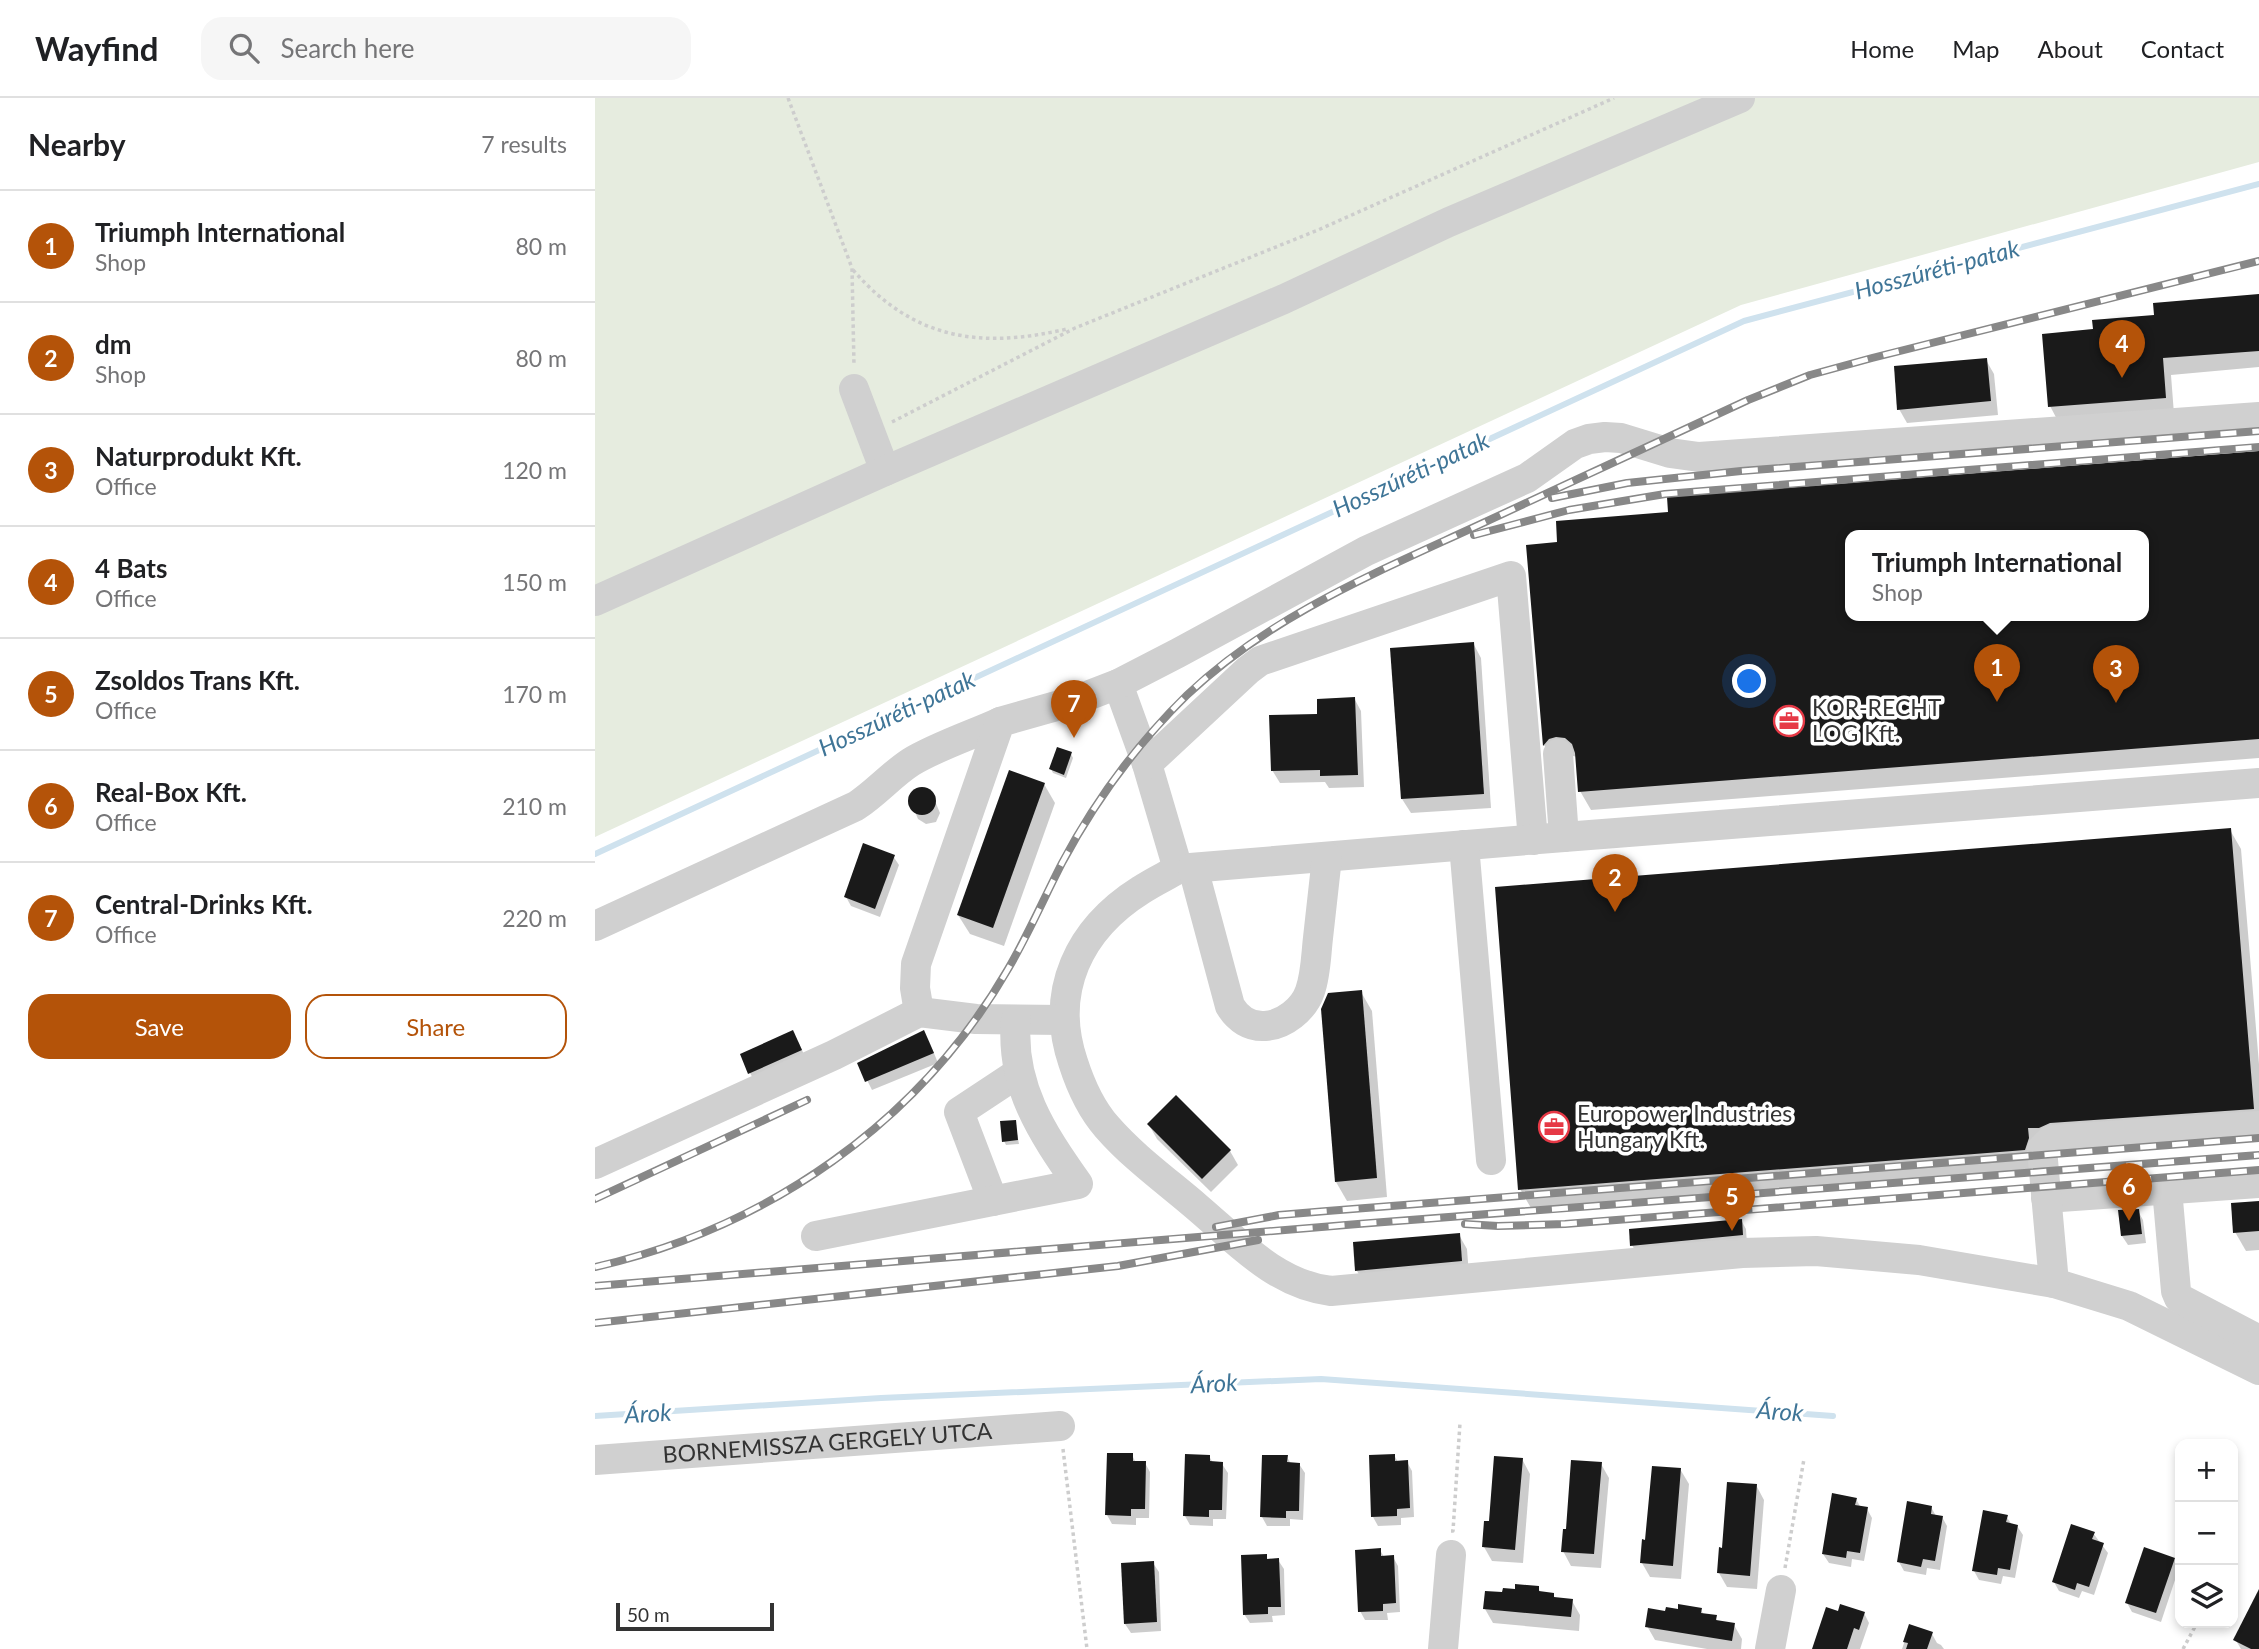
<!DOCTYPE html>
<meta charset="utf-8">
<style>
body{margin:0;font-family:Lato,sans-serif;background:#f6f6f6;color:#202124}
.controls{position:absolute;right:21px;bottom:21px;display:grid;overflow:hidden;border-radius:14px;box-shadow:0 4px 10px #0003}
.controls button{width:63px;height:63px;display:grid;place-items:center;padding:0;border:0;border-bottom:2px solid #e0e0e0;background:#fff;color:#202124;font:35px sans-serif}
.scale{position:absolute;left:21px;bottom:18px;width:158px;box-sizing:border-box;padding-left:7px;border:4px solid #333;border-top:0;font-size:19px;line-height:24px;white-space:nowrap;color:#333;-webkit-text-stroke:5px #fff;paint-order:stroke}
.you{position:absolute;left:1155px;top:584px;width:24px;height:24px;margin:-18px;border:5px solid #fff;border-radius:50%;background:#1a73e8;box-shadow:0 0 0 10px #1a73e833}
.badge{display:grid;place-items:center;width:46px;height:46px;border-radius:50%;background:#b45309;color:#fff;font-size:23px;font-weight:700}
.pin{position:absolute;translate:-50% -58px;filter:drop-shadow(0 2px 4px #0008)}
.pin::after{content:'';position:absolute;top:37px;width:24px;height:21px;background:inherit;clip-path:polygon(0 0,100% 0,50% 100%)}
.popup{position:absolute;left:1250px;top:432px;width:304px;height:91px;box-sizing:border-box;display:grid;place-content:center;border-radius:14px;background:#fff;filter:drop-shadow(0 2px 5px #0005);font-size:23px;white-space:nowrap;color:#757577}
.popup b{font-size:26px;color:#202124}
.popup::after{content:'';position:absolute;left:50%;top:100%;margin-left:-14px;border:14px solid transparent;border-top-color:#fff}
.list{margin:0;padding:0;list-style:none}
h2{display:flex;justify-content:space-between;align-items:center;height:91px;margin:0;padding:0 28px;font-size:30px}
h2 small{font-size:23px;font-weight:400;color:#757577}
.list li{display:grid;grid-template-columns:46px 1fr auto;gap:21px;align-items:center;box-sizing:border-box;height:112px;padding:0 28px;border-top:2px solid #e0e0e0}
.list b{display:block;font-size:26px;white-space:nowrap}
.list p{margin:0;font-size:23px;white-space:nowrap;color:#757577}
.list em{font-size:23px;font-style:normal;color:#757577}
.actions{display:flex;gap:14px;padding:21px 28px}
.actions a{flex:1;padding:16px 0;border:2px solid #b45309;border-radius:21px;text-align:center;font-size:24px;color:#b45309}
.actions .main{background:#b45309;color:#fff}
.icon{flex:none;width:38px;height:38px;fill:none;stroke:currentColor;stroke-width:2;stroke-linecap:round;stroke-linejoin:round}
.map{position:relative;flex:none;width:1664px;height:1551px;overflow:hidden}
header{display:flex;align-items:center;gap:42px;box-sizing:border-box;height:98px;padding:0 35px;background:#fff;border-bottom:2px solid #e0e0e0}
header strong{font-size:33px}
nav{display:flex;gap:38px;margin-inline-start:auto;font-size:24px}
.search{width:490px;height:63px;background:#f6f6f6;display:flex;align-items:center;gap:18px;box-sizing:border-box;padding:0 24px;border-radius:21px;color:#757577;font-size:26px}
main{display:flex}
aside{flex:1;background:#fff}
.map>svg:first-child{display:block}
</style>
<header>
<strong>Wayfind</strong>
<div class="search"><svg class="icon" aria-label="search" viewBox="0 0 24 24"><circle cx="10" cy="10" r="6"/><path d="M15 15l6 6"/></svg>Search here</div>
<nav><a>Home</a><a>Map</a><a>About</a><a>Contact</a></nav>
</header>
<main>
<aside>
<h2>Nearby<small>7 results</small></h2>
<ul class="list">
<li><span class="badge">1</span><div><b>Triumph International</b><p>Shop</p></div><em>80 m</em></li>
<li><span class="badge">2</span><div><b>dm</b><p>Shop</p></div><em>80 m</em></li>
<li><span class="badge">3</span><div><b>Naturprodukt Kft.</b><p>Office</p></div><em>120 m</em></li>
<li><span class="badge">4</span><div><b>4 Bats</b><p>Office</p></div><em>150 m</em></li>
<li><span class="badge">5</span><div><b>Zsoldos Trans Kft.</b><p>Office</p></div><em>170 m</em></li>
<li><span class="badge">6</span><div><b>Real-Box Kft.</b><p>Office</p></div><em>210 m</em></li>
<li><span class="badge">7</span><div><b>Central-Drinks Kft.</b><p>Office</p></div><em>220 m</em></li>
</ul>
<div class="actions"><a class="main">Save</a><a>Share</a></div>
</aside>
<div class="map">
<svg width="1664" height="1551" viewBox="0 0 1664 1551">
<rect width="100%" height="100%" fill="#fff"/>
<path fill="#e6ecdf" d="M0 0H1664V64L1146 207 0 739Z"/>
<g fill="#0003" fill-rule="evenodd">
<path d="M1664 198V269L1576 277 1579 316 1464 325 1455 308 1500 233Z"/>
<path d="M1391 262 1399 276 1403 317 1312 325 1304 311Z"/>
<path d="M1664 355V660L996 712 985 693 983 659 973 657 960 665 949 647 933 448 964 446 1075 416ZM1255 438H1549V518H1255Z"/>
<path d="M878 545 886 560 896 710 816 715 807 701Z"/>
<path d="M759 600 766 613 769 689 734 690 730 684 685 685 677 672 724 617Z"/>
<path d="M476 656 478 660 471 680 458 675 456 671Z"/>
<path d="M449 686 460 705 409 848 375 836 363 817Z"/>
<path d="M329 691 337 696 345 715 341 724 331 726 323 721 315 702 320 694Z"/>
<path d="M1635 732 1646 751 1664 966V1030L1466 1043 1440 1071 936 1110 925 1091Z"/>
<path d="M298 758 304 767 285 819 256 808 251 799Z"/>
<path d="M766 894 777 913 792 1099 752 1103 741 1084Z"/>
<path d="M203 943 211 961 160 984 155 975Z"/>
<path d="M334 943 343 965 277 992 264 966Z"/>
<path d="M420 1024 424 1046 411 1047 409 1043Z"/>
<path d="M554 1027 635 1053 643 1067 616 1094 562 1041Z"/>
<path d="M1664 1104V1152L1651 1153 1640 1134Z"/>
<path d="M1543 1113 1548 1122 1551 1145 1533 1147 1527 1138 1525 1114Z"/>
<path d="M1146 1122 1151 1131 1152 1146 1042 1156 1037 1147Z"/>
<path d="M864 1137 872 1151 874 1177 770 1187 762 1173Z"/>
<path d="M537 1357 541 1365H550L555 1374 554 1420H541V1427L517 1426 512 1417Z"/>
<path d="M799 1357 803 1364H812L817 1373 819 1419 806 1420V1427L783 1428 778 1419Z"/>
<path d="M614 1358 618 1365 627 1366 633 1375 631 1421H618V1428L595 1427 590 1418Z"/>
<path d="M692 1359 696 1366H704L710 1375 708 1422 695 1421V1428H672L667 1419Z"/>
<path d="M927 1361 935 1376 928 1465 897 1463 889 1449 896 1425Z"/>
<path d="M1006 1366 1014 1380 1006 1470 976 1468 968 1453Z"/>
<path d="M1085 1371 1094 1386 1086 1481 1055 1479 1047 1465 1052 1444Z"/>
<path d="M1161 1387 1169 1402 1162 1491 1132 1489 1124 1475 1128 1452Z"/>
<path d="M1261 1401 1266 1410 1272 1411 1277 1420 1269 1463 1257 1461 1256 1469 1234 1465 1228 1456Z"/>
<path d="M1336 1409 1341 1418 1347 1419 1352 1428 1345 1472 1332 1470 1331 1477 1309 1473 1304 1464Z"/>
<path d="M1411 1418 1417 1427 1422 1428 1428 1437 1420 1480 1408 1478 1406 1486 1384 1482 1379 1473Z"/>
<path d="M1498 1435 1513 1455 1499 1497 1487 1493 1484 1500 1464 1493 1459 1484Z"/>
<path d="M785 1452 789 1459H798L803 1468 805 1514 792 1515 793 1522H770L765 1513Z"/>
<path d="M671 1458 673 1462H683L689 1471 690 1517 677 1518 678 1524 655 1525 649 1516Z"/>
<path d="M1579 1461 1584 1470 1566 1524 1537 1514 1532 1505Z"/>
<path d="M558 1465 564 1474 566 1533 536 1535 530 1526Z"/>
<path d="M943 1490 946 1495 958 1497 961 1501 977 1503 985 1517 984 1533 898 1525 890 1511 909 1496Z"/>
<path d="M1664 1506V1551H1646L1640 1541Z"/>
<path d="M1106 1512 1109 1517 1120 1519 1123 1524 1139 1527 1147 1541 1146 1551H1112L1060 1542 1052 1528Z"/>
<path d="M1244 1515H1269L1274 1525 1265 1551H1218Z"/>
<path d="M1315 1528 1337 1536 1342 1545 1346 1547 1349 1551H1307Z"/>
</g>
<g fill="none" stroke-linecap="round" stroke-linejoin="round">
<g stroke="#cfe2ee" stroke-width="6">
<path d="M0 756 1149 223 1664 86"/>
<path d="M0 1318 286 1300 726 1281 1238 1318"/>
</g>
</g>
<g fill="#1a1a1a" fill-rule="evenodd">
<path d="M1664 196V253L1568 260 1571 300 1453 309 1447 236 1498 231 1497 222 1559 217 1558 205Z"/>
<path d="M1392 260 1396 303 1302 312 1299 268Z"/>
<path d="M1664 353V641L983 694 980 655 977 646 970 640 961 639 954 641 948 648 931 447 962 444 961 423 1073 414 1072 399ZM1255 438H1549V518H1255Z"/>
<path d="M879 544 889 696 806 701 795 550Z"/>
<path d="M760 599 763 677 725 678V672L676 673 674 617 722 616V601Z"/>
<path d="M462 649 477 654 469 677 454 671Z"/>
<path d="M414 672 450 685 398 830 362 817Z"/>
<circle cx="327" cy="703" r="14"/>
<path d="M1636 730 1659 1011 1455 1025 1444 1030H1433L1434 1040 1430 1052 923 1092 900 789Z"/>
<path d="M268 745 300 757 280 811 249 799Z"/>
<path d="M767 892 782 1080 740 1084 726 911 733 895Z"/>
<path d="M198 932 207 952 153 976 145 956Z"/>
<path d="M329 932 339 955 270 984 262 965Z"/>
<path d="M581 997 636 1052 607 1081 552 1026Z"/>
<path d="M421 1022 423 1042 407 1044 405 1023Z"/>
<path d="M1664 1103V1133L1638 1135 1636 1105Z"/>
<path d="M1544 1111 1547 1136 1526 1138 1523 1112Z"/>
<path d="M1147 1121 1148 1137 1035 1148 1034 1131Z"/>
<path d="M865 1135 867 1163 760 1173 758 1144Z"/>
<path d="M512 1355H538V1363H551L550 1411H536V1418L510 1417Z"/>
<path d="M590 1356 615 1357V1363L628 1364 627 1412H614V1419L588 1418Z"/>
<path d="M800 1356V1363L813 1362 815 1410 802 1411V1418L776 1419 774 1357Z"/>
<path d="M667 1357H693L692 1364 705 1365 704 1413H691V1420L665 1419Z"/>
<path d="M899 1358 928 1360 920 1452 887 1449 889 1423H894Z"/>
<path d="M976 1362 1007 1364 999 1456 966 1454 968 1431H971Z"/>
<path d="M1057 1368 1086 1370 1078 1468 1045 1465 1047 1441 1050 1442Z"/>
<path d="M1132 1384 1162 1386 1155 1478 1122 1475 1124 1449 1127 1450Z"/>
<path d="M1237 1395 1262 1400 1260 1407 1273 1409 1265 1455 1252 1453 1251 1460 1227 1456Z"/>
<path d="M1312 1403 1337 1408 1336 1416 1348 1418 1340 1463 1328 1461 1326 1469 1302 1464Z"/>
<path d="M1388 1412 1413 1417 1411 1424 1423 1427 1415 1472 1403 1470 1402 1477 1377 1473Z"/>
<path d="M1476 1426 1500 1434 1497 1441 1509 1445 1494 1489 1482 1485 1480 1492 1457 1484Z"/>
<path d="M1549 1449 1580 1460 1561 1515 1530 1505Z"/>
<path d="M786 1450V1458L799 1457 801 1505 788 1506V1513L763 1514 760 1452Z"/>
<path d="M672 1456V1461L684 1460 686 1509H673V1516L648 1517 646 1457Z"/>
<path d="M559 1463 562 1524 529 1526 526 1465Z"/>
<path d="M920 1486 944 1488V1493L959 1495V1499L978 1501 976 1519 888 1511 890 1493 907 1494 908 1490 920 1491Z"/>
<path d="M1664 1491V1551H1656L1638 1542Z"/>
<path d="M1083 1506 1107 1510 1106 1515 1122 1517 1121 1522 1140 1525 1137 1543 1050 1529 1053 1510 1070 1513 1071 1509 1083 1511Z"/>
<path d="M1245 1506 1270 1514 1264 1532 1259 1530 1252 1551H1217L1231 1509 1243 1513Z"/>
<path d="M1314 1526 1338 1534 1332 1551H1311L1313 1545 1308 1544Z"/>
</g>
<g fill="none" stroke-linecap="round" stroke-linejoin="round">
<g stroke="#cdcdcd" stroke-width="3.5" stroke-dasharray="3.5 3.5" stroke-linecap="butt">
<path d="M193 0 257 170 259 268"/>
<path d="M258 172C319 242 385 251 472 231"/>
<path d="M297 324 480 230 723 132 1019 0"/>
<path d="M468 1351 492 1551"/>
<path d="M856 1433H858L865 1325"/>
<path d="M1638 1455 1640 1450"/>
<path d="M1190 1470 1209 1361"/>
<path d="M1588 1551 1602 1525"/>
</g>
<g stroke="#d0d0d0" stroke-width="30">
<path d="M259 291 290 373"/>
<path d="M0 503 290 373 689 201 854 124 1145 0"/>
<path d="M523 586 552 666 583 771"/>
<path d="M963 656 969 739"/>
<path d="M552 666 653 572 665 563 916 478 938 742"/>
<path d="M1664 685 969 739 583 771C571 778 558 784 546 792 484 831 454 893 478 964 485 986 497 1012 512 1029 539 1060 573 1084 603 1110 643 1144 682 1187 736 1193L1147 1155 1221 1153 1324 1162 1459 1185 1534 1208 1664 1272"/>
<path d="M869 747 896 1062"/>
<path d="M598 770 635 908C643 921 655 929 670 928 689 927 709 911 715 893 721 876 721 857 723 840 726 813 729 786 732 759"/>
<path d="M0 828 261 708C281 695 296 677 316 664 340 649 379 636 405 624"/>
<path d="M324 914 320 890 321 866 405 624 479 603 523 586 583 555 771 453 932 380 980 346 994 341 1010 339 1026 340 1075 355 1104 359 1664 319"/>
<path d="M0 1066 239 957 324 914 381 921 468 922"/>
<path d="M1572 1091 1581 1193 1584 1200 1664 1242"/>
<path d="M1451 1100 1664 1085"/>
<path d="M398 1103 364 1014 423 975"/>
<path d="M221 1138 483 1086C447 1035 415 987 421 922"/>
<path d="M1459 1185 1447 1051 1456 1042 1664 1028"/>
<path id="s1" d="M0 1362 465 1328"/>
<path d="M848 1551 856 1457"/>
<path d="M1175 1551 1186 1492"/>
</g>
<g stroke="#888" stroke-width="8">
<g id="rail">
<path d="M957 400 1032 385 1146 373 1664 333"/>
<path d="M879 437 974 412 1070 396 1664 349"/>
<path d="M0 1101 212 1002"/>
<path d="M870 1126 903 1128 970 1126 1664 1072"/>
<path d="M621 1129 684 1117 732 1113 1664 1040"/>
<path d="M0 1169C172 1130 324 1025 413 871 433 837 449 800 467 765 500 703 542 646 592 597 673 520 775 477 875 431 968 388 1060 345 1153 302L1215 277 1277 260 1664 163"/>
<path d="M0 1188 763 1126 1664 1057"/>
<path d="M0 1225 523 1168 663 1142"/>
</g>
</g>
<use href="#rail" stroke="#fff" stroke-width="5" stroke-dasharray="16" stroke-linecap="butt"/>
</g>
<defs>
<g id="office-ring" transform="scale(1.575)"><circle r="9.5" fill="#fff" stroke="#e63946" stroke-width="1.5"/><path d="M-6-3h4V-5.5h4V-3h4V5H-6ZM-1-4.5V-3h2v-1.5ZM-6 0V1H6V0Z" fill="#e63946"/></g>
</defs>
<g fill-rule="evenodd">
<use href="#office-ring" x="1194" y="623"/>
<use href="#office-ring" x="959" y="1029"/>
</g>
<g text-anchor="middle" stroke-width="7" stroke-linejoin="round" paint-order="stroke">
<g font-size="23" fill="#333" stroke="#fff" text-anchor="start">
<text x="1217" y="618">KOR-RECHT<tspan x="1217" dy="26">LOG Kft.</tspan></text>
<text x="982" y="1024">Europower Industries<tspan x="982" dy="26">Hungary Kft.</tspan></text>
</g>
<g font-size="23" fill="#333" stroke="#fff">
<text dy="8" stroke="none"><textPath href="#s1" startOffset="233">BORNEMISSZA GERGELY UTCA</textPath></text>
</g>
<g font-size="24" font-style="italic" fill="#3f7597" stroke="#fff">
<text transform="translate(1342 172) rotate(-15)" y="8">Hosszúréti-patak</text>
<text transform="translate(816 377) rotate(-25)" y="8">Hosszúréti-patak</text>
<text transform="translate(302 616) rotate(-25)" y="8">Hosszúréti-patak</text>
<text transform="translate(619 1286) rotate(-3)" y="8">Árok</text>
<text transform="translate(1185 1314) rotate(4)" y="8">Árok</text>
<text transform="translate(53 1316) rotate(-3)" y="8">Árok</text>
</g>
</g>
</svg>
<div class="controls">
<button>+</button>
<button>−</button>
<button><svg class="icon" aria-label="layers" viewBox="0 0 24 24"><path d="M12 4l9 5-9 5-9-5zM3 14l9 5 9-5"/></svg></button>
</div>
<div class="scale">50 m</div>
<div class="you"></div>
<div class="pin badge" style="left:1402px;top:604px">1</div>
<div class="popup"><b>Triumph International</b>Shop</div>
<div class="pin badge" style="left:1020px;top:814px">2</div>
<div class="pin badge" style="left:1521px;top:605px">3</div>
<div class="pin badge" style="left:1527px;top:280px">4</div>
<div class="pin badge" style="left:1137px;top:1133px">5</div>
<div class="pin badge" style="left:1534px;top:1123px">6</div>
<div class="pin badge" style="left:479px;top:640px">7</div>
</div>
</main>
